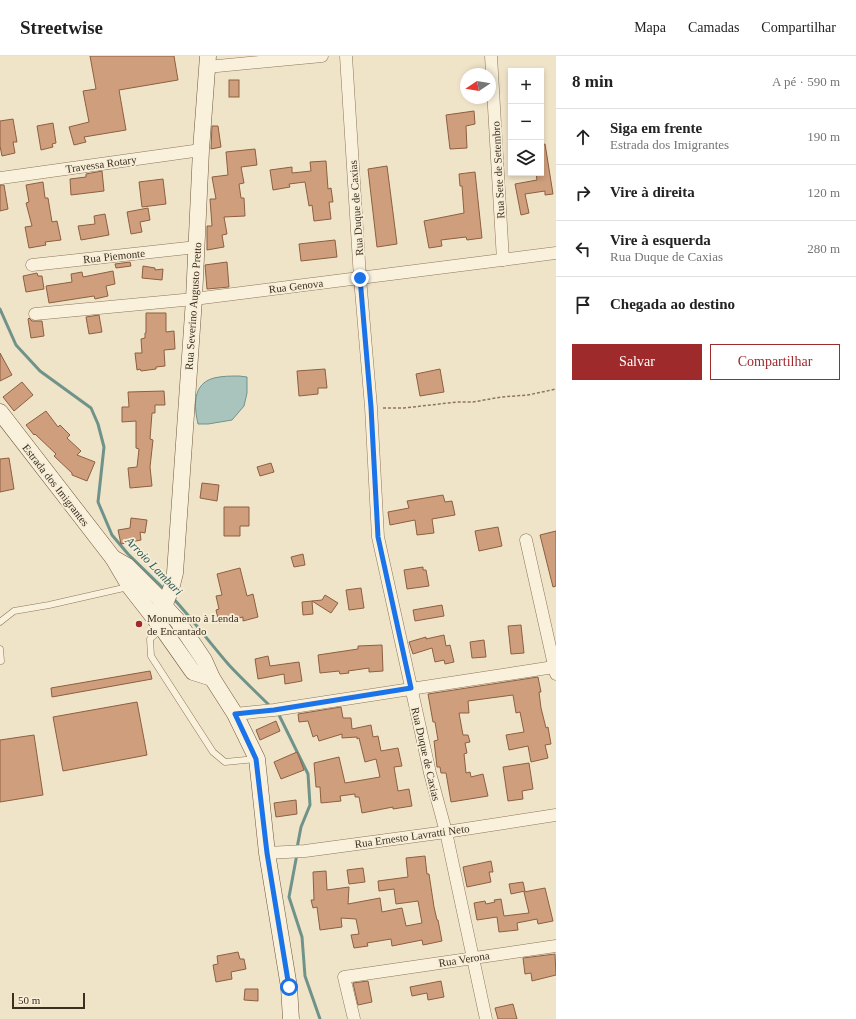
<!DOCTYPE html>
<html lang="pt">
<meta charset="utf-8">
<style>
body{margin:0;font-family:"Times New Roman",serif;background:#f6f6f6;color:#222}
.controls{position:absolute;right:12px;top:12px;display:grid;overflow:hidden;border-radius:0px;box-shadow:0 2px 6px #0003}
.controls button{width:36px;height:36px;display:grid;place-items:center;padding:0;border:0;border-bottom:1px solid #e0e0e0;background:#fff;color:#222;font:20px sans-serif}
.compass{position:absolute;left:460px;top:12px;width:36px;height:36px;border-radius:50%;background:#fff;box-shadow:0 2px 6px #0003;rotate:258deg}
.scale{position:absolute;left:12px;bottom:10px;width:73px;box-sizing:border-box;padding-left:4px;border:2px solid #3d2e20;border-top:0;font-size:11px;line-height:14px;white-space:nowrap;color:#3d2e20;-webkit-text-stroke:3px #f7eed8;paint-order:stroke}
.stop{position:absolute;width:12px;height:12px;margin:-9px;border:3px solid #1a73e8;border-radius:50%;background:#fff}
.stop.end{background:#1a73e8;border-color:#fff;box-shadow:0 1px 4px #0008}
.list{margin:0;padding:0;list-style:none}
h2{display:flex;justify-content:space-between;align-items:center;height:52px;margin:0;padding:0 16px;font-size:17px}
h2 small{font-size:13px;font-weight:400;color:#767676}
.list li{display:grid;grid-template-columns:26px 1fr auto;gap:12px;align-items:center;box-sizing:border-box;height:56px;padding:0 16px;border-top:1px solid #e0e0e0}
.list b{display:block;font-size:15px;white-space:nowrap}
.list p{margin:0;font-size:13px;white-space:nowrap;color:#767676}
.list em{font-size:13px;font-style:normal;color:#767676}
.actions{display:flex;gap:8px;padding:12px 16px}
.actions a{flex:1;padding:9px 0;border:1px solid #9e2a2b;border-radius:0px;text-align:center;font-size:14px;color:#9e2a2b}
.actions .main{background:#9e2a2b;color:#fff}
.icon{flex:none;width:22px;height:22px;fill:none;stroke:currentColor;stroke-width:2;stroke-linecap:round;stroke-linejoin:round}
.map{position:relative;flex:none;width:556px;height:963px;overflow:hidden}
header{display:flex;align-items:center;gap:24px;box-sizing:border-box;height:56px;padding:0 20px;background:#fff;border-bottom:1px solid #e0e0e0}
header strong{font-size:19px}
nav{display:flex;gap:22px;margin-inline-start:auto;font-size:14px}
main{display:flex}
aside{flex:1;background:#fff}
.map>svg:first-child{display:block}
</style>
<header>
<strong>Streetwise</strong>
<nav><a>Mapa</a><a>Camadas</a><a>Compartilhar</a></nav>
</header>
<main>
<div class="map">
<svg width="556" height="963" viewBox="0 0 556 963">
<rect width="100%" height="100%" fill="#f0e4c8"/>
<path fill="#a9c4bc" stroke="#6f938a" d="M239 320 247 321V337L244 350 232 364 208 368H198C194 350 192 328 214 322 222 320 231 320 239 320Z"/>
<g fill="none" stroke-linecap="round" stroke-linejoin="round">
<g stroke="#6f938a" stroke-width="3">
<path d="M0 253 16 289 40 315 91 352 98 368 104 391 98 446 112 479 128 498 165 534"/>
<path d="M173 542C193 564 210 587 229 609 242 623 257 637 271 651"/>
<path d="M278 657 308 718 310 749 301 771 297 792"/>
<path d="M297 798 289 841 302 881 305 920 320 963"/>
</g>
</g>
<g fill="#cf9f7d" stroke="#8d5f41">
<path d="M90 0H174L178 24 119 34 126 74 84 81 86 86 74 89 69 71 89 66 83 35 96 33Z"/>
<rect x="229" y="24" width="10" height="17"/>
<path d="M474 55 475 68 466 70 467 92 450 93 446 59Z"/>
<path d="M13 63 17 86H13L15 97 2 100 0 90V65Z"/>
<path d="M53 67 56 87 52 88 53 91 41 94 37 70Z"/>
<path d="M212 70H218L221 91 211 93Z"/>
<path d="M545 88 553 138 545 139V135L525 138 529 157 521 159 515 128 537 124 536 117H541V89Z"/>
<path d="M255 93 257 109 241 111 244 127 239 128 241 142H244L245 160 224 161 227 178 222 179 224 191 207 194V170H212L210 143H216L212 121 228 119 226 96Z"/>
<path d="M326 105 328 133 331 132 333 146H329L331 163 314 165 312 149 309 150 305 126 289 128 290 131 273 134 270 114 292 111V117L311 115 310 106Z"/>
<path d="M387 110 397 188 377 191 368 113Z"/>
<path d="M102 115 104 135 71 139 70 123 86 121V118Z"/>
<path d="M475 116 482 182 467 184 466 181 441 184 442 190 429 192 424 165 464 157 462 130H460L459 118Z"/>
<path d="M163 123 166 148 142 151 139 126Z"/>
<path d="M43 126 45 142H48L52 166 57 165 61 184 45 186 46 189 29 192 25 171 32 170 26 147 29 146 26 129Z"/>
<path d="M0 129H4L8 153 0 155Z"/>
<path d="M148 152 150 164 140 166 142 176 131 178 127 156Z"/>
<path d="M105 158 109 179 81 184 78 170 95 168 94 160Z"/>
<path d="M335 184 337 201 301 205 299 188Z"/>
<path d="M130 206 131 210 116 212 115 208Z"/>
<path d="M227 206 229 231 207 233 205 209Z"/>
<path d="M143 210 155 212V214L163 213 162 224 142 222Z"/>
<path d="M113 215 115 228 106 230 108 240 95 243 94 240 49 247 46 230 72 226 71 218 82 216 83 221Z"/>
<path d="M37 217 38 220H42L44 233 26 236 23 220Z"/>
<path d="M146 257H166V276L174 275 175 293 164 294 165 310 156 311V313L141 315 140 313 137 314 135 297H142L141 283 145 282V277H146Z"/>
<path d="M99 259 102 276 89 278 86 261Z"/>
<path d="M29 262 32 265H42L44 280 31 282 28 263Z"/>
<path d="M0 297 12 319 0 325Z"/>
<path d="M325 313 327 332H318V338L299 340 297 315Z"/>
<path d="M440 313 444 336 420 340 416 318Z"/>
<path d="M22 326 33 339 14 355 3 341Z"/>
<path d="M164 335 165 349H155V357H152L150 383 153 384 150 411 152 430 130 432 128 412 137 411 139 393 136 392V365L122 366V351H129L128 336Z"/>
<path d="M46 355 58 371 60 369 70 379 67 382 81 395 77 399 95 406 87 425 72 419V417L54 400 56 398 35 378 34 379 26 369Z"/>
<path d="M9 402 14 433 0 436V403Z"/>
<path d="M271 407 274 416 260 420 257 411Z"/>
<path d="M202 427 219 429 217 445 200 442Z"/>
<path d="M443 439 445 446 452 445 455 459 432 463 434 477 417 479 415 464 390 469 388 456 409 452 407 445Z"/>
<path d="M224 451H249V470H240V480H224Z"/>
<path d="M131 462 147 464 145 477 140 476 141 484 121 488 118 474 130 472Z"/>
<path d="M498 471 502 490 479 495 475 475Z"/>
<path d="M556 475V530L553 531 540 479Z"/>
<path d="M303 498 305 509 294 511 291 501Z"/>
<path d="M423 511V514H426L429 530 407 533 404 514Z"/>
<path d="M240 512 247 540 253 538 258 561 243 565V561L219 567 216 554 219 553 216 540 222 539 217 518Z"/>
<path d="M361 532 364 552 349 554 346 534Z"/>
<path d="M325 539 338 547 331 557 312 545 322 544Z"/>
<path d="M312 545 313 558 303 559 302 546Z"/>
<path d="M442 549 444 560 415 565 413 554Z"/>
<path d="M521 569 524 597 511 598 508 570Z"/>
<path d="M444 579 446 590 450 589 454 606 445 608 444 604 435 606 432 592 413 598 409 586 426 581V583Z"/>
<path d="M484 584 486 601 472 602 470 586Z"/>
<path d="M382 589 383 615 369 616V612L348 615 349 617 340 618 339 615 320 617 318 599 358 593V590Z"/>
<path d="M268 600 270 610 299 606 302 625 285 628 284 618 258 623 255 603Z"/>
<path d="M150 615 152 623 52 641 51 632Z"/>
<path d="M538 621 541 636H539L541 652 546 672 548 671 551 688 545 689 548 702 531 706 528 690 509 694 506 679 524 676 520 656 516 657 513 639 468 645 469 657H459L463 679H468L470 686 465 687 467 697 464 698 466 717 470 716 471 721 483 718 488 740 451 746 446 717H441L440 711H437L434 685 438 684 435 666H433L428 638Z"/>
<path d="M137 646 147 699 63 715 53 661Z"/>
<path d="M341 651 343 662H351L352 673 371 669 373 681 378 680 381 695 398 692 402 710 394 711 398 735 409 733 412 750 393 753V751L362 757 359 741H355V738L340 740 341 745 321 747 320 731H316L314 707 339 701 345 727 380 721 376 703 365 706 359 682 357 683V681L342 682V678L319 685 317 679 313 681 308 665 299 666 298 658Z"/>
<path d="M276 665 280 675 260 684 256 674Z"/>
<path d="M34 679 43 739 0 746V684Z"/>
<path d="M297 696 304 714 281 723 274 706Z"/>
<path d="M529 707 533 733 522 735 523 743 508 745 503 711Z"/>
<path d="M296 744 297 758 276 761 274 747Z"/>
<path d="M425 800 427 818H429L434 851 437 864H438L442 885 423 889 422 884 392 890 391 883 367 887 368 890 354 892 351 879 359 878 356 863 341 862 342 871 320 874 317 851 313 852 311 844H314L313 816 326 815 327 834 349 831 348 848 380 842 382 856 402 852 406 870 422 867 418 845 396 848 394 833 379 835 378 825 408 821 406 802Z"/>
<path d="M491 805 493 816H489L491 826 467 831 463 811Z"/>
<path d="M363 812 365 826 349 828 347 814Z"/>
<path d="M523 826 525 835 511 838 509 828Z"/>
<path d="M545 832 553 865 538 868 537 863 517 867 518 874 499 876 497 861 477 864 474 847 485 845 486 848 495 846 494 844 501 843 504 860 529 857 524 836Z"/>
<path d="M238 896 240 903H244L246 913 231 916 232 923 216 926 213 909 218 908 217 900Z"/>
<path d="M555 898 556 919 532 925 531 917 525 918 523 902Z"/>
<path d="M368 925 372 946 358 949 353 927Z"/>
<path d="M441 925 444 941 428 944 427 937 412 940 410 931Z"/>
<path d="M245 933H258V945L244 944Z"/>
<path d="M513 948 517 963H498L495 952Z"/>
</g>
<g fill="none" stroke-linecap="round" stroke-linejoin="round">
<g stroke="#8d765c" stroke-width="7">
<g id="lane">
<path d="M0 566 14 555 49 549 128 531"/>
<path d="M161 573 150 583 151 600 213 696 225 706 256 703"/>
<path d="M0 593 1 605"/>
</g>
</g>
<g stroke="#8d765c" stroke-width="13">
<g id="street">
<path d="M346 0 360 222 371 351 378 481 430 717 446 776 486 963"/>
<path d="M491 0 503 204"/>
<path d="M207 11 322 0"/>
<path d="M1 122 201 94"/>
<path d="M32 209 197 191"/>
<path d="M35 258 194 243 556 197"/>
<path d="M526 484 556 618"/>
<path d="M235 658 274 654 554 611"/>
<path d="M267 797 305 795 446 776 556 759"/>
<path d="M354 963 344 921 556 890"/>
</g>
</g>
<g stroke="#6f573f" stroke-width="17">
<g id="secondary">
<path d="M0 356 113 502 130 531 162 572 193 616 212 622"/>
<path d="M113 502 127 510 160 543 164 550 177 564 204 604 212 622 235 658 257 703 267 797 289 931 291 963"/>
<path d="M152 558 164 550 171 533 175 517 194 243 201 94 208 0"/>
</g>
</g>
<path stroke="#8d765c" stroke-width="1.5" stroke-dasharray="3 2" stroke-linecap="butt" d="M383 352H404L457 346H473L501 341 528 339 556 333"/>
<use href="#lane" stroke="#faf1dc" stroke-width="6"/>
<use href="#street" stroke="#faf1dc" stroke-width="12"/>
<use href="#secondary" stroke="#faf1dc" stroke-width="16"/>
</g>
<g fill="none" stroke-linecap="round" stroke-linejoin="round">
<path stroke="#1a73e8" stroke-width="5" d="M289 931 267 797 256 703 235 658 274 654 411 632 378 481 371 351 360 222"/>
</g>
<circle fill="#9e2a2b" stroke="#f7eed8" stroke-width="1.5" cx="139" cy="568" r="4"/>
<g text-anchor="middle" stroke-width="3.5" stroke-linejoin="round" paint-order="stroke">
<g font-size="11" fill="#3d2e20" stroke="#f7eed8">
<text transform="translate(101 108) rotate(-8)" y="4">Travessa Rotary</text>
<text transform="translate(498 114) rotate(-93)" y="4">Rua Sete de Setembro</text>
<text transform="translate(356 152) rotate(-94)" y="4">Rua Duque de Caxias</text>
<text transform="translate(114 200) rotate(-6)" y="4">Rua Piemonte</text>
<text transform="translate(296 230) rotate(-7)" y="4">Rua Genova</text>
<text transform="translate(193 250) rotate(-86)" y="4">Rua Severino Augusto Pretto</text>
<text transform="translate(56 429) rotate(52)" y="4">Estrada dos Imigrantes</text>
<text transform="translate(426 698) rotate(77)" y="4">Rua Duque de Caxias</text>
<text transform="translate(412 780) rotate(-8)" y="4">Rua Ernesto Lavratti Neto</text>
<text transform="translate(464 903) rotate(-9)" y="4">Rua Verona</text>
</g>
<g font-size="11" fill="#3d2e20" stroke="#f7eed8" text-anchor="start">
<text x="147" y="566">Monumento à Lenda<tspan x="147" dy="13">de Encantado</tspan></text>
</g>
<g font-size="12" font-style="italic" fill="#2f5d5a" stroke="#f7eed8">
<text transform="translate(154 510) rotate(46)" y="4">Arroio Lambari</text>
</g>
</g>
</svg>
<div class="controls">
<button>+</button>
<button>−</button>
<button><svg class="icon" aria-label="layers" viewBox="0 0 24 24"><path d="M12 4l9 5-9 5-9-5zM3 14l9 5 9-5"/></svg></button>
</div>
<svg class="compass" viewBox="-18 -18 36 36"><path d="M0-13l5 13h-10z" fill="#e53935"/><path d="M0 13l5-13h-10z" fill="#767676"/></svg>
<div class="scale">50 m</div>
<div class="stop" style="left:289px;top:931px"></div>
<div class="stop end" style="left:360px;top:222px"></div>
</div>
<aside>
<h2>8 min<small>A pé · 590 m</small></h2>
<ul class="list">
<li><svg class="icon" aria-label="ahead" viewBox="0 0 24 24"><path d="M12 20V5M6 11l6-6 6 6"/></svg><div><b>Siga em frente</b><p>Estrada dos Imigrantes</p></div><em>190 m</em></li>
<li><svg class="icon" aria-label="right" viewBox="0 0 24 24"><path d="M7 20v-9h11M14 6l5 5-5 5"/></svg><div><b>Vire à direita</b></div><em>120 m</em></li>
<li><svg class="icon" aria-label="left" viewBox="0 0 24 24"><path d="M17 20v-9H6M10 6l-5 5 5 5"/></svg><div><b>Vire à esquerda</b><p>Rua Duque de Caxias</p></div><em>280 m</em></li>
<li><svg class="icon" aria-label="arrive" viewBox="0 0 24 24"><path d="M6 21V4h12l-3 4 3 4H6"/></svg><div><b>Chegada ao destino</b></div></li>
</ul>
<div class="actions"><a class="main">Salvar</a><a>Compartilhar</a></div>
</aside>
</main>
